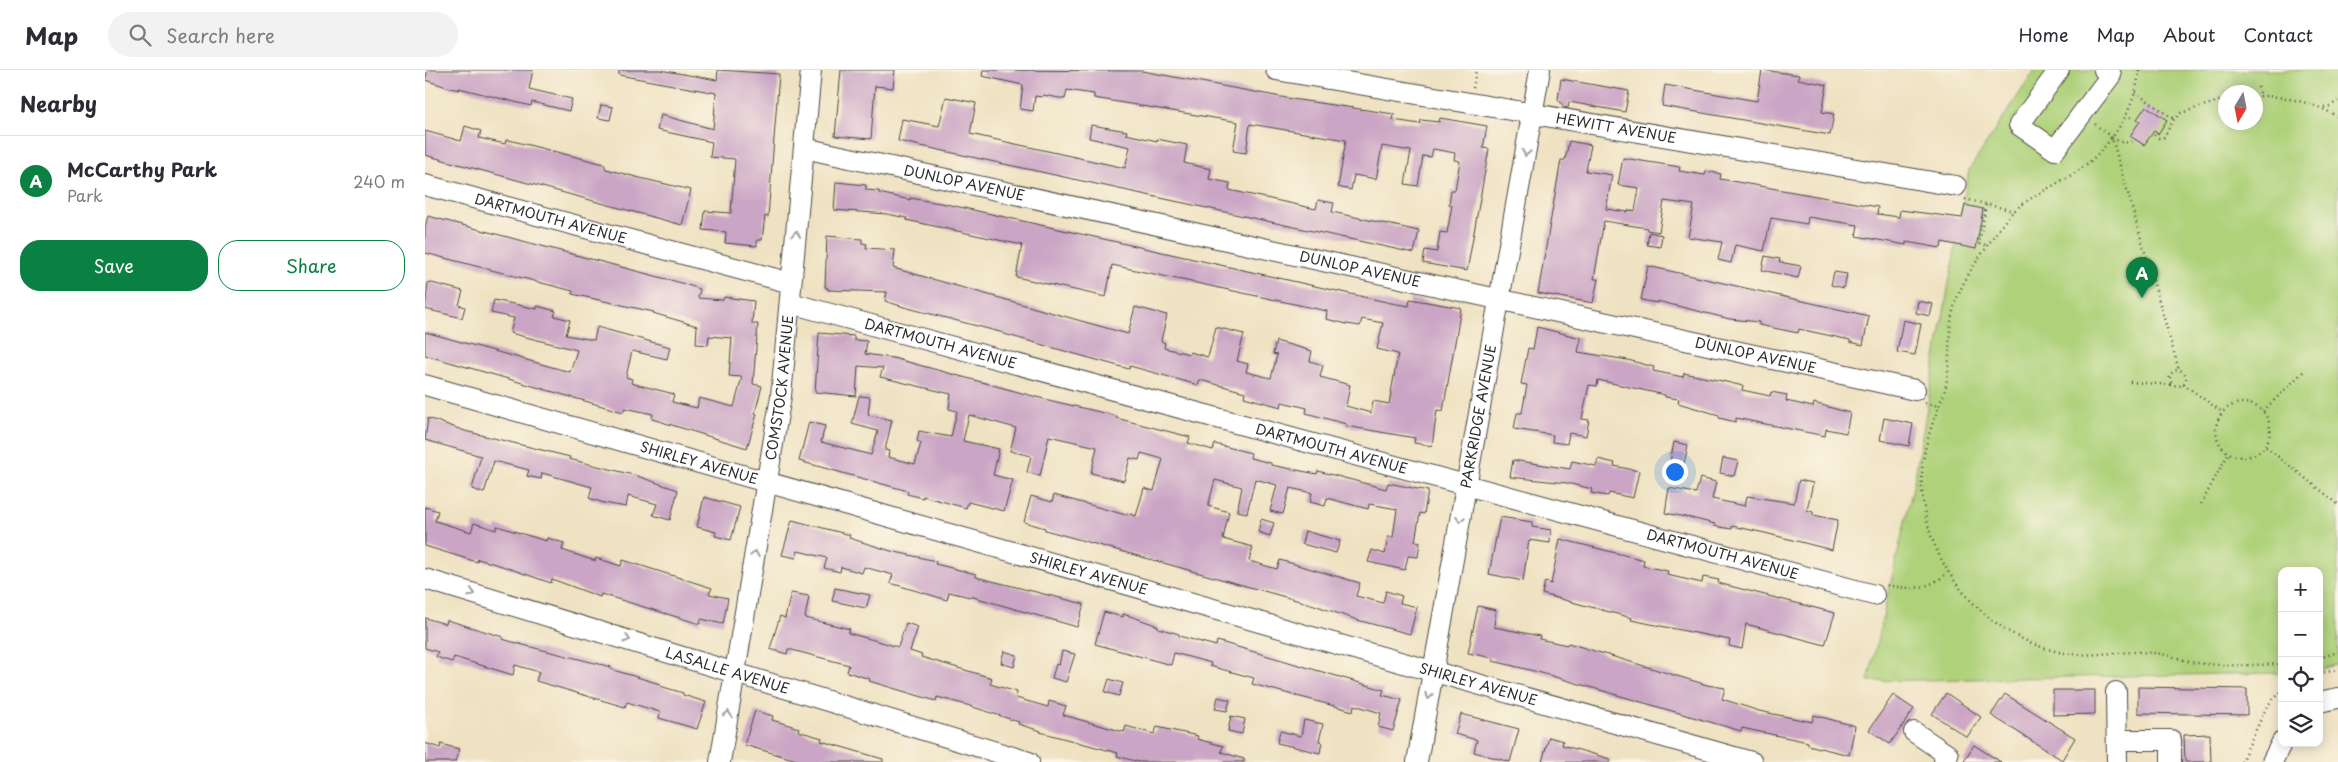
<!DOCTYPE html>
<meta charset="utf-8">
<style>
body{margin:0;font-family:"Playpen Sans",sans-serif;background:#f2f2f3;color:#2b2b33}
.controls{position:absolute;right:15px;bottom:15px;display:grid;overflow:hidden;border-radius:10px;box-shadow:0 2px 12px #0003}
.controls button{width:45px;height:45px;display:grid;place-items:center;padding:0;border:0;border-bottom:1px solid #e1e1e2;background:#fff;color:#2b2b33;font:25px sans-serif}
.compass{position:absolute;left:1793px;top:15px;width:45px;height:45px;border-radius:50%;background:#fff;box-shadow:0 2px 12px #0003;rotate:190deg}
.you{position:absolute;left:1249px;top:401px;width:18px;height:18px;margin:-12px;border:4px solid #fff;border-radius:50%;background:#1a73e8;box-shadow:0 0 0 8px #1a73e833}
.badge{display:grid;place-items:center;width:32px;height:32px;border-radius:50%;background:#0b8043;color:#fff;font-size:16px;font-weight:700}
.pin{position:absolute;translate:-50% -41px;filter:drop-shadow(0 1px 2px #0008)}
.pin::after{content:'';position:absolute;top:26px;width:18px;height:15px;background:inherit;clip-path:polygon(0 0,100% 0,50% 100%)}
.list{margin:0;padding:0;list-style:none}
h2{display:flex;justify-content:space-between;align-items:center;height:65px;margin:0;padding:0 20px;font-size:21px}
h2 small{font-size:16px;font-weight:400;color:#7c7c81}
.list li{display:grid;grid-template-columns:32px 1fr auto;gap:15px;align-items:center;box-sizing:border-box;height:90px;padding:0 20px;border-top:1px solid #e1e1e2}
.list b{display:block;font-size:19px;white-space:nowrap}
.list p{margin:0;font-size:16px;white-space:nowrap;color:#7c7c81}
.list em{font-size:16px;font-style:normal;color:#7c7c81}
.actions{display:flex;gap:10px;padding:15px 20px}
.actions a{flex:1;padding:11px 0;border:1px solid #0b8043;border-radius:20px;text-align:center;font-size:18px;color:#0b8043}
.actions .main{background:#0b8043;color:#fff}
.icon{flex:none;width:28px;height:28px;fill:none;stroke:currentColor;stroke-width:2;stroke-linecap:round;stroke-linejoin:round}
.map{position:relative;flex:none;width:1913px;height:692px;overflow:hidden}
header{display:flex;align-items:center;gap:30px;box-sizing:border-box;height:70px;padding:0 25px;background:#fff;border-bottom:1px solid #e1e1e2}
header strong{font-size:24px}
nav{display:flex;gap:28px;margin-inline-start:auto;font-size:18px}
.search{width:350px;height:45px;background:#f2f2f3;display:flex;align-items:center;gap:12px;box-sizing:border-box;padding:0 18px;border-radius:28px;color:#7c7c81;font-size:19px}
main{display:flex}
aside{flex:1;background:#fff}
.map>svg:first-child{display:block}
</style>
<header>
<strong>Map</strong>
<div class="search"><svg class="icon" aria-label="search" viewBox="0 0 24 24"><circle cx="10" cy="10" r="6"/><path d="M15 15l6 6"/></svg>Search here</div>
<nav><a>Home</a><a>Map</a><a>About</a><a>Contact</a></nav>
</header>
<main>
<aside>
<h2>Nearby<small></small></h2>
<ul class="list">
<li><span class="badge">A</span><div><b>McCarthy Park</b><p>Park</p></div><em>240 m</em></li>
</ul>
<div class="actions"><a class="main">Save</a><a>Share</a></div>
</aside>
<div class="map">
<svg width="1913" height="692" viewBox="0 0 1913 692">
<rect width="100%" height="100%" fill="#fcf5e5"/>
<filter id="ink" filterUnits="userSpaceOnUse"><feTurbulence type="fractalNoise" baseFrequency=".02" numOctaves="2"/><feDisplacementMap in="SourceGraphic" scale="10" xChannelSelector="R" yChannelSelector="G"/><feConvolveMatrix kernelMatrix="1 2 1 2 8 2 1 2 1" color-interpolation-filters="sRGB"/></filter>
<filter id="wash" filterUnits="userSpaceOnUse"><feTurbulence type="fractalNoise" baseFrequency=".0096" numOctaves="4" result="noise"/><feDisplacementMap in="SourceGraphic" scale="20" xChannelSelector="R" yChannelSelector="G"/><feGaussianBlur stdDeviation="1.12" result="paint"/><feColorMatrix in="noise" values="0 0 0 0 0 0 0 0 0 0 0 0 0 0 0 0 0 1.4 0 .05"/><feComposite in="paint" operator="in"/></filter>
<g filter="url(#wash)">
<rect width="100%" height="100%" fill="#efe2c2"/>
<path fill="#aed17a" stroke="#6c7e52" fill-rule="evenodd" d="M1610 0H1913V594L1894 600V501H1857V603L1443 611 1488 417 1544 100ZM1800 22H1830V52H1800Z"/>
<g id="blocks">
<g fill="#caa5c5">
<path d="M3 0H108L104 19 147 29 144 41 107 32 106 36 34 18V20L22 17 0 10Z"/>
<path d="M194 0H235L292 10 293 0 354 4 343 147 340 146 337 170H332V176L300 173 301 162 278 160 280 141 306 143 310 89 285 87 287 72 232 60 236 45 288 59 291 23 194 5Z"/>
<path d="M416 0H470L468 18 450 16 446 69 410 66Z"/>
<path d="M558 0 717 1 867 29 969 44 968 50 995 54 996 50 1014 52 1015 48 1062 56 1058 78 1064 79 1042 201 998 193 1000 180 1012 182 1015 162 1022 163 1027 135H1024L1026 120H1030L1035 91 1029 90 1030 83 1008 79 1006 87 998 86 993 116 980 114 986 81 957 76 951 109 929 105 926 120 913 117 921 70 825 54 821 83 808 81 813 52 669 28V24L642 20 640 29 618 25 617 27 610 26 608 41 595 39 598 15 557 6Z"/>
<path d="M1337 0 1374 5 1373 9 1402 15 1397 42 1409 44 1405 65 1237 36 1240 15 1332 31Z"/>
<path d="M1136 9 1204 21 1200 42 1144 32 1143 38 1139 37 1133 29Z"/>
<path d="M521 27 551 33 545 64 700 98 705 77 664 68 666 55 702 61 701 64 732 71V69L762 75 759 93 786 99 784 109 805 113 804 120 891 139 893 130 909 133 907 142 994 161 989 183 473 71 477 49 514 56Z"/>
<path d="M176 35 188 37 185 50 173 48Z"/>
<path d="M1721 36 1742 50 1733 64 1729 61 1719 75 1705 66 1715 51 1712 49Z"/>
<path d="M40 56 56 61 54 68 80 74 81 70H84L179 94 181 99 211 107 266 120 257 155 0 85V61L36 71Z"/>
<path d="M1144 71 1166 75 1161 101 1187 105 1181 139 1203 142V140L1210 141 1214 118 1193 115 1198 88 1255 97 1254 101 1280 105 1281 101 1296 104 1295 109 1453 137 1452 144 1474 147 1475 140 1537 148 1540 135 1558 139 1551 179 1517 172 1516 178 1481 172V175L1431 166 1433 155 1383 147 1382 154 1346 148 1339 181 1310 175 1306 193 1293 190 1297 172 1263 167 1269 135 1239 131 1234 162 1222 160V158L1179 151 1169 209H1173L1168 233 1113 223 1136 90H1140Z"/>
<path d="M411 112 441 115V120L454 121V123L485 130V128L521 134 966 233 984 236 985 229 1036 238 1018 341 1012 340 1007 376 989 373 990 368 921 356V354L881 343 882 338 857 332 856 337 819 327 820 322 775 310 773 315 705 296 704 299 579 264V263L479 237 460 231 462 222 403 220V218L400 217 402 166 437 169V173L442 174 441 178 470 180 468 198 692 261 703 264 710 237 742 245 736 271 740 273 739 278 764 284 765 282 783 287 791 257 819 264 812 291 823 294 821 302 846 308 852 285 848 284 851 271 887 281 885 291 898 295 895 307 925 315 921 336 946 343 948 331 964 334 973 284 952 279 958 253 937 249 935 256 922 254 901 249 902 241 687 195 681 227 591 207 597 175 481 150 482 148 462 144 409 140Z"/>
<path d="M3 146 253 212 275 219 273 228 298 230 299 227 329 231 327 254H333L328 314 337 316 330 343 332 344 322 378 227 349 228 344 200 338 198 342 0 285V262L145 302 152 280 85 263 89 248 66 243 69 230 112 239V236L131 241 129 246 145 250 141 265 169 270 172 257 245 277 242 289 207 281 201 307 207 309 206 313 249 324 247 332 272 338 274 328 309 337 317 307 304 306 307 268 284 266 283 275 271 274 272 256 228 243 229 242 147 224 148 221 0 183V157Z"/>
<path d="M1224 162 1237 165 1235 177 1222 175Z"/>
<path d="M1340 186 1355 189 1354 192 1376 196 1373 208 1337 200Z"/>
<path d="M1223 196 1444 246 1438 275 1425 272V270L1374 259 1373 263 1334 255V252L1305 249 1232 231V233L1216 230Z"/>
<path d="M1409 202 1422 204 1419 218 1406 215Z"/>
<path d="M3 212 38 221 34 235 40 237 37 248 0 239Z"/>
<path d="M1493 231 1508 234 1505 246 1491 243Z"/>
<path d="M1478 250 1496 254 1490 285 1472 282Z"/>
<path d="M1112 257 1156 268 1153 282 1203 290 1229 297 1228 301 1258 307 1259 303 1297 311 1318 316 1317 320 1345 326 1346 322 1362 325 1361 331 1388 337 1389 333 1425 343 1421 363 1401 359 1400 366 1311 348V352L1294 348V345L1253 333 1254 329 1240 327V325L1173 310 1172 316 1164 315 1157 349 1164 350 1161 366 1144 363 1142 374 1127 372 1128 365 1089 359 1092 343H1097L1102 315 1096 314 1103 278 1108 279Z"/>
<path d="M394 263 429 266V270L442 271 440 284 468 288 619 329 692 346 691 348 765 367 763 373 788 380 790 374 826 383 825 388 846 393V395L892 404 893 401 961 419 963 413 1003 421 999 444 995 443 990 471 995 472 993 487 983 486 980 500 943 492 947 480 960 484 963 467H968L972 439 944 434 943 439 902 428 900 436 885 432 887 423 865 418 858 444 845 441 852 415 830 409 822 443 812 441 817 417 790 410 783 436 804 442 798 469 828 477 824 491 852 499 855 490 935 513 931 526 958 533 961 521 977 526 975 533 992 537 985 564 932 550 889 535 620 460V458L599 452 606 426 627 432 629 425 701 445 702 443 711 446 719 418 729 421 738 389 716 383 714 390 705 388 699 411 666 403 672 377 624 366 615 406 602 402 606 386 585 381 591 358 544 345 538 371 574 379 568 405 588 410 579 441 543 432 541 438 498 426V428L482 424 483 421 374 391 384 352 400 356 396 372 446 385 453 361 427 354 434 326 445 327 443 345 467 350 460 380 464 381 463 387 490 394 496 373 492 371 494 361 526 367 532 341 524 339 526 324 455 307 458 298 433 296 431 326 390 322Z"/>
<path d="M3 348 40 361 145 387 144 389 209 405 253 420 245 450 228 445 232 434 203 426 201 437 179 433 164 428 167 417 117 403 116 409 102 406 104 400 69 391 59 423 47 419 56 386 0 370Z"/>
<path d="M1459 348 1488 354 1484 376 1455 370Z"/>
<path d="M1249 372 1263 375 1259 394 1245 392Z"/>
<path d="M1298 388 1313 391 1309 406 1295 403Z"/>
<path d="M1173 389 1190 393 1189 396 1214 401 1208 428 1184 423 1183 426 1166 423 1167 419 1142 413 1085 407 1088 390 1145 399 1147 391 1171 396Z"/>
<path d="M1275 408 1291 412 1287 429 1320 436 1322 426 1369 433 1374 410 1388 413 1382 440 1388 442V445L1413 450 1407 480 1340 463 1307 456V459L1289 456 1290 454 1266 448 1240 443 1244 418 1271 423Z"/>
<path d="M279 427 315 437 306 470 290 466 291 462 272 457Z"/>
<path d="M0 437 13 441 10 451 46 462 49 453 71 460 72 456 121 471 122 468 139 473 137 480 170 491 171 488 196 496 198 490 287 518 284 524 303 528 298 554 276 549 275 554 176 524 175 527 127 509 126 513 77 496 53 489 52 492 0 476Z"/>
<path d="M1075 447 1107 452V457L1126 460 1125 473 1104 470 1098 511 1064 504Z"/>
<path d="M836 449 849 453 845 466 833 462Z"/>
<path d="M367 450 425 465 424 468 466 481 511 491 510 494 551 504V507L659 534 652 557 545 526V527L524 522 522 530 509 526 465 513 468 505 439 497 437 503 416 497 415 502 399 498 402 488 373 481 371 488 357 485Z"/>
<path d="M880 461 915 471 911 483 877 474Z"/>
<path d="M1135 469 1219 490 1218 496 1243 501 1242 505 1277 513 1278 507 1294 510 1293 513 1410 543 1400 575 1321 554 1317 579 1304 576 1305 570 1206 550 1207 548 1117 524 1120 512 1126 514Z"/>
<path d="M410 518 445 525 441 538 407 531Z"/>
<path d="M366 523 384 526 380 548 425 559 423 563 456 572 473 577 481 553 493 557 485 581 497 585 496 587 567 608 565 614 592 622 591 628 623 637 624 631 641 636 638 645 699 662 701 656 729 664 732 657 773 666 772 669 798 676 796 682 819 689V692H714L692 686 693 683 615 662 616 661 593 654 594 652 542 635 512 627 511 631 444 611 445 609 422 602 424 595 363 579 362 584 345 579 355 546 360 548Z"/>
<path d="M1053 536 1071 540 1069 557 1115 566 1114 569 1142 575 1143 573 1282 615 1300 618 1297 629 1334 641 1387 652 1389 645 1430 656 1424 685 1383 675V672L1345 664 1317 658 1316 661 1113 602 1068 591V588L1043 583Z"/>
<path d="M679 542 698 547V544L711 548 733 556V558L754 564V566L791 576 792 571 959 620 957 625 977 630 968 661 953 657 956 643 929 635 928 641 827 614 829 608 785 596 786 593 749 583 746 595 670 574Z"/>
<path d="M0 548 21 554 22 550 78 567 77 569 102 576 186 597 185 599 235 614V616L258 623V625L281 632 272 659 234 648 235 642 202 632 200 637 111 611 114 602 90 595 88 605 29 587 27 592 11 587 13 582 0 578Z"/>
<path d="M579 581 592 585 589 597 576 593Z"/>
<path d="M637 581 650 584 641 612 627 608 631 594 634 595Z"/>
<path d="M684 609 698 613 694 626 680 622Z"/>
<path d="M1713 617 1822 619V645L1713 643Z"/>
<path d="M1628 620H1670V644L1628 645Z"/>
<path d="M1521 623 1556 647 1542 667 1507 644Z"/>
<path d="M1580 624 1650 668 1637 690 1566 645Z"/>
<path d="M1468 625 1489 639 1465 674 1444 660Z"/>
<path d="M793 627 805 630 802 641 790 639Z"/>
<path d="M330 641 348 646 347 650 374 658 373 661 397 668 396 671 458 689V692H372V690L319 675Z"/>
<path d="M1036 644 1094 659 1085 692 1049 682 1052 670 1030 664Z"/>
<path d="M806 646 820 649 817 664 803 661Z"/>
<path d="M879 650 898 654 894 671 897 672 895 683 852 673 855 661 876 666Z"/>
<path d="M1785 664 1786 692H1760L1759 665Z"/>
<path d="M1124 667 1138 671 1137 675 1185 689V692H1117Z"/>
<path d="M0 673 15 678 16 674 34 679 30 692H0Z"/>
<path d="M1549 675 1576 692H1538Z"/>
</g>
</g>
</g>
<g filter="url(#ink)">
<use href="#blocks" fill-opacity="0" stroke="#484642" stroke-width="1"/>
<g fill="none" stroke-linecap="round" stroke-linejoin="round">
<g stroke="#484642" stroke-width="22">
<g id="minor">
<path id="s1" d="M851 0 1531 116"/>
<path d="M1634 0 1594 55 1630 80 1686 5 1679 0"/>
<path id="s2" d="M379 78 1490 320"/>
<path id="s3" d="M0 115 366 213"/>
<path id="s4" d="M365 233 1449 525"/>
<path id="s5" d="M0 315 1327 692"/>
<path id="s6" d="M0 509 604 692"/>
<path d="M1691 622 1692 692"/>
<path d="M1894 632 1913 628"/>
<path d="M1489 662 1523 685 1519 692"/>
<path d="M1692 670H1746V692"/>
<path id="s7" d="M295 692 356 326 386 0"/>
<path id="s8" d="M992 692 1115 0"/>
<path d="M1847 692 1857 672"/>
</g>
</g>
<g stroke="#484642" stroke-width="2.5" stroke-dasharray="1 4" stroke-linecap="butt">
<path d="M1714 0C1711 40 1684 80 1651 102 1631 115 1608 125 1590 140 1579 150 1569 166 1561 178 1547 197 1531 222 1527 246 1522 272 1527 300 1518 326 1506 356 1495 385 1497 418 1500 495 1559 565 1634 582 1666 589 1698 579 1729 583 1742 584 1754 589 1766 592 1796 597 1827 595 1857 594"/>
<path d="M1833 17 1835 26"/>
<path d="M1048 18 1051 0"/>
<path d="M1710 22 1749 49"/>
<path d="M1830 26C1857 25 1891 33 1913 47"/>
<path d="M1899 37 1905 36 1913 31"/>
<path d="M1701 44 1709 50"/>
<path d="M1670 54 1687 68 1754 300"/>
<path d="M1729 65 1734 68 1739 67 1749 49 1756 43 1800 29"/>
<path d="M1687 68 1699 73 1708 71"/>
<path d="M1540 129 1589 141"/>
<path d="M1561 135 1554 174 1563 175"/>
<circle cx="1753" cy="308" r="8"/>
<path d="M1705 312 1748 315"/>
<path d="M1758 314 1797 342"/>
<circle cx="1818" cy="360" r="27"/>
<path d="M1500 333 1513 336"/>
<path d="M1838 341 1879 301"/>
<path d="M1841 377 1913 434"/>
<path d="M1776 434 1803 384"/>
<path d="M1462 515C1486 520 1504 520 1523 502"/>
<path d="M1894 588 1913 582"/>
<path d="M1894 603 1913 600"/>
<path d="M1816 692 1842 636 1857 621"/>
</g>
<use href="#minor" stroke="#fff" stroke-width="20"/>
</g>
<defs><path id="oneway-chevron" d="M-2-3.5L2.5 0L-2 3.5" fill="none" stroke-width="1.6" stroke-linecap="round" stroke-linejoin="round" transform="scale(1.25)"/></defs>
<g stroke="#a0a0a0">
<use href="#oneway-chevron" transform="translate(1101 83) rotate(100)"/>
<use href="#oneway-chevron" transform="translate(371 164) rotate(-85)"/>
<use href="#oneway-chevron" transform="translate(1035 449) rotate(100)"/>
<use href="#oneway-chevron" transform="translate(330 484) rotate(-80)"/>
<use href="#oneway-chevron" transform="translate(47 523) rotate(17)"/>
<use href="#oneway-chevron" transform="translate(202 569) rotate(17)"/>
<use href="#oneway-chevron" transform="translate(1004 626) rotate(100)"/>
<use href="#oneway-chevron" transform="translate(303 644) rotate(-81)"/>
</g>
</g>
<g text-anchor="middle" stroke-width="4" stroke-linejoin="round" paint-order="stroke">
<g font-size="14" fill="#2b2b2b" stroke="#fcf5e5">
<text dy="5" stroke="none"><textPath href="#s1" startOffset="345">HEWITT AVENUE</textPath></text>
<text dy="5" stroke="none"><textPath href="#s2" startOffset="164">DUNLOP AVENUE</textPath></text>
<text dy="5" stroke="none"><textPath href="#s3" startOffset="130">DARTMOUTH AVENUE</textPath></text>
<text dy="5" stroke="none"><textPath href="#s2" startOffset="569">DUNLOP AVENUE</textPath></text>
<text dy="5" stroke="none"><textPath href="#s4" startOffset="156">DARTMOUTH AVENUE</textPath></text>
<text dy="5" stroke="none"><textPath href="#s2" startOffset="974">DUNLOP AVENUE</textPath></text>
<text dy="5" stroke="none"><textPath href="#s7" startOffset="379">COMSTOCK AVENUE</textPath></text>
<text dy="5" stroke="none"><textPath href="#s8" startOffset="351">PARKRIDGE AVENUE</textPath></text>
<text dy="5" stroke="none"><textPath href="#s4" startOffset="561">DARTMOUTH AVENUE</textPath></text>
<text dy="5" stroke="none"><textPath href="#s5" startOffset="285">SHIRLEY AVENUE</textPath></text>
<text dy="5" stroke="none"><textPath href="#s4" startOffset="966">DARTMOUTH AVENUE</textPath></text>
<text dy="5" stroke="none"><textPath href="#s5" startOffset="690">SHIRLEY AVENUE</textPath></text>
<text dy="5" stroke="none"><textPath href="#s6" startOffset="316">LASALLE AVENUE</textPath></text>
<text dy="5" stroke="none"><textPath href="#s5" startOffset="1095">SHIRLEY AVENUE</textPath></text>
</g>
</g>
</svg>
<div class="controls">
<button>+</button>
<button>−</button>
<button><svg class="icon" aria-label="locate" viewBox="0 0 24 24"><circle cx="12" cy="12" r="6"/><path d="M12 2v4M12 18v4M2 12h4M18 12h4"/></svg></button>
<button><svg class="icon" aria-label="layers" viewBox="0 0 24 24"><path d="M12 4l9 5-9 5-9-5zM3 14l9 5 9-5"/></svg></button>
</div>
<svg class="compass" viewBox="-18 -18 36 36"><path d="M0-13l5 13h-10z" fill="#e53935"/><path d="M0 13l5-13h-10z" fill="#7c7c81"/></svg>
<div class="you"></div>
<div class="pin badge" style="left:1717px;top:228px">A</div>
</div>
</main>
